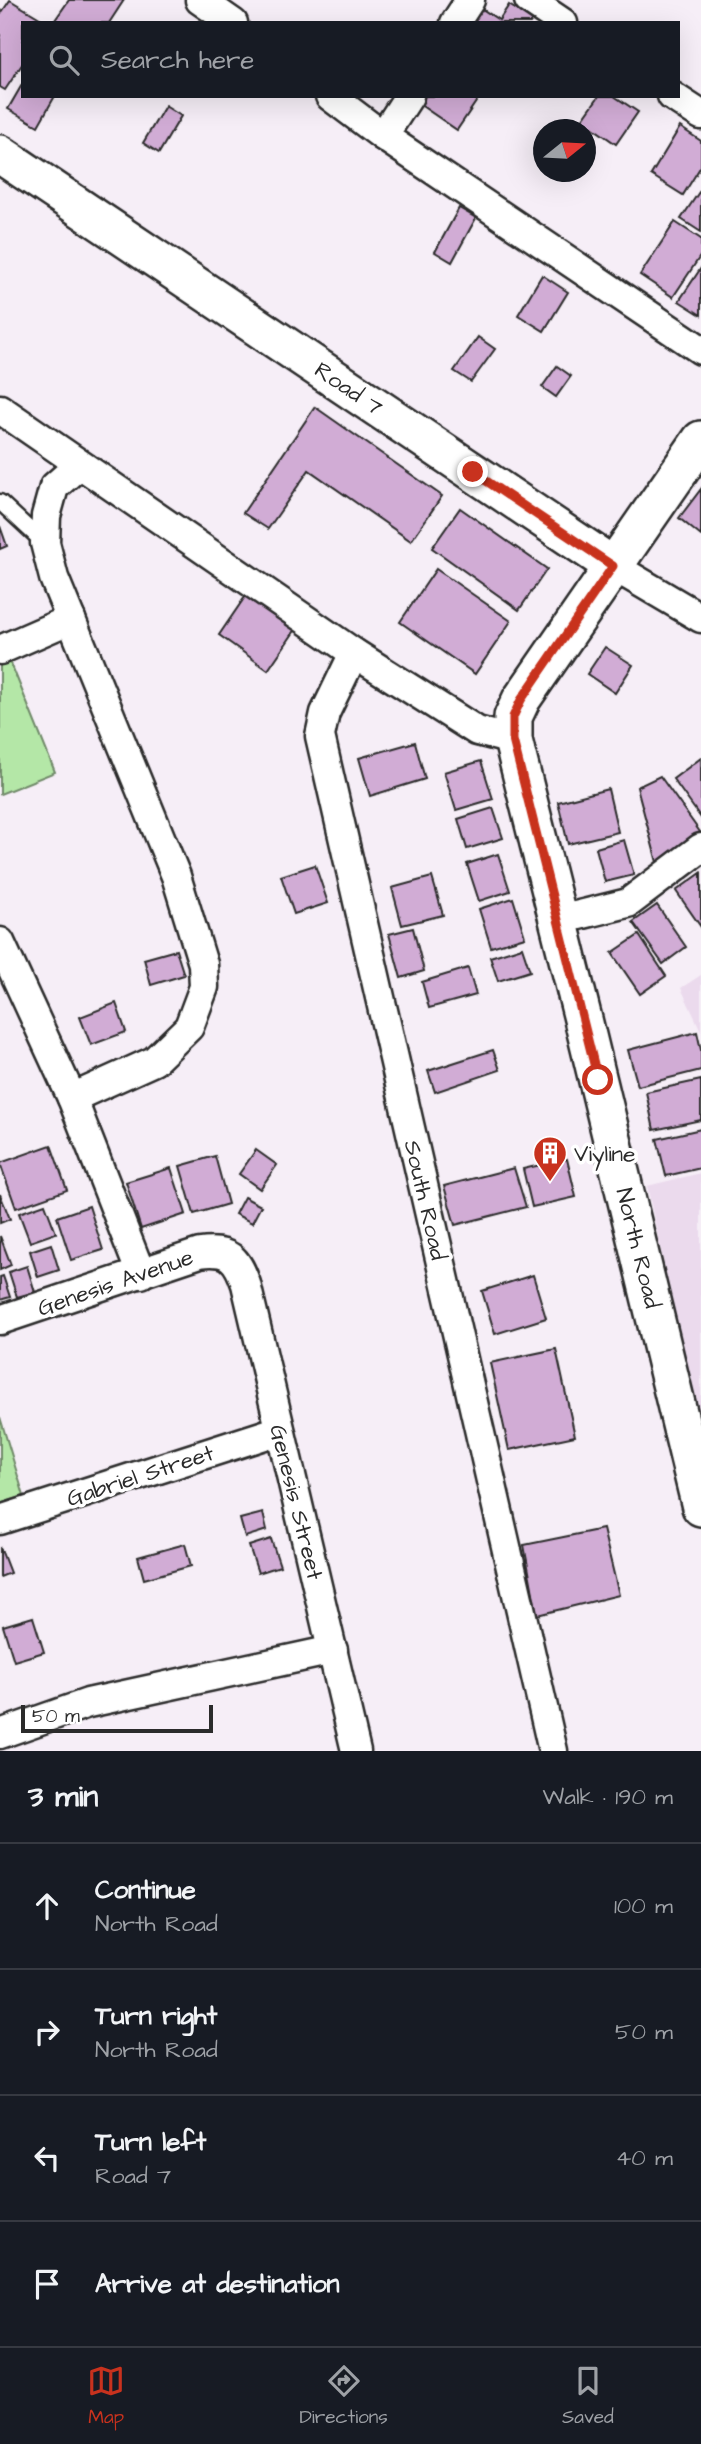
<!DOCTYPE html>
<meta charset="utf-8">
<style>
body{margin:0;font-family:"Architects Daughter",sans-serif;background:#242831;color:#f1f3f6}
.compass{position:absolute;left:533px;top:119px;width:63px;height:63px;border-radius:50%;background:#171b24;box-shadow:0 7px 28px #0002;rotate:72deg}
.scale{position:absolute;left:21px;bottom:18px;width:192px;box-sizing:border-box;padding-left:7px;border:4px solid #2b2b2b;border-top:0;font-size:19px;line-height:24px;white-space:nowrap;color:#2b2b2b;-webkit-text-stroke:5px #fff;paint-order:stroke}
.stop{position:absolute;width:21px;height:21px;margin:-16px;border:5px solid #c8321e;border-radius:50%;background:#fff}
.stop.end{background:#c8321e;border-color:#fff;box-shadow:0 2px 7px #0008}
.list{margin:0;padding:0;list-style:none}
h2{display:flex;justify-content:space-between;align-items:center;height:91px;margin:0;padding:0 28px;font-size:30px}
h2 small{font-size:23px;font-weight:400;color:#9ea1a6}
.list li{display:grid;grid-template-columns:46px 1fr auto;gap:21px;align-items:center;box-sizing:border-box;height:126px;padding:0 28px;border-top:2px solid #363941}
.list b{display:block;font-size:26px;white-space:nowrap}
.list p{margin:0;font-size:23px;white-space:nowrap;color:#9ea1a6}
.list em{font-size:23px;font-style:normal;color:#9ea1a6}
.icon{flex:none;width:38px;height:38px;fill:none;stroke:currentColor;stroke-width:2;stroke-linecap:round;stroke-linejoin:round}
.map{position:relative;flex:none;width:701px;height:1751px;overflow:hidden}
.search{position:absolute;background:#171b24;box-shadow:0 7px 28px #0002;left:21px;right:21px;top:21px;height:77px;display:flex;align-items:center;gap:18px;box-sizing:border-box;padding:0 24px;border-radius:0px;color:#9ea1a6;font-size:26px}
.sheet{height:595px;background:#171b24}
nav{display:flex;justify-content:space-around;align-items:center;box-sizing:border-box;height:98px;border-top:2px solid #363941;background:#171b24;font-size:19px;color:#9ea1a6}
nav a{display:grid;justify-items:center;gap:4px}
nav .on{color:#c8321e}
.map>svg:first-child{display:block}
</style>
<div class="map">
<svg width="701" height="1751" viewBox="0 0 701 1751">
<rect width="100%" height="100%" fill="#f6eef7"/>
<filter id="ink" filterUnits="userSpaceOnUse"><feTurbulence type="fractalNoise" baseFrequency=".0143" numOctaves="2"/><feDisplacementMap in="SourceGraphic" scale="14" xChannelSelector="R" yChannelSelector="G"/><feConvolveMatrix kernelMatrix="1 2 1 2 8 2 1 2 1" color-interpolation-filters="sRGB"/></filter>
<g filter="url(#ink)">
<g fill="#ebdaed">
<path d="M701 975V1031L681 988Z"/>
<path d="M701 1173V1436L647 1186Z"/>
</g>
<g fill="#b4e7a7" stroke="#708969" stroke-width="2">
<path d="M8 656 55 772 0 794V660Z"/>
<path d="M0 1417 24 1496 0 1504Z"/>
</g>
<g fill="#d1acd5" stroke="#2b2b2b" stroke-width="2">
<path d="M10 0 48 23H23V63L5 90 0 87V15Z"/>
<path d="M69 0H124L109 23H59L55 20Z"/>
<path d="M509 5 532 20 530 23H469L479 7 499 20Z"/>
<path d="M23 83V96H55L38 126 8 109Z"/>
<path d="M425 96H480L457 130 419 104Z"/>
<path d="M599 96H614L638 112 616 144 582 120Z"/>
<path d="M165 106 181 116 159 153 143 143Z"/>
<path d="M680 127 701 141V166L683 195 651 175Z"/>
<path d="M699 192 701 194V232L681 219Z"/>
<path d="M459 208 476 218 452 262 435 252Z"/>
<path d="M675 222 701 239V255L673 297 640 275Z"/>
<path d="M701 268V315L679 301Z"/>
<path d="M542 275 568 292 544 331 518 315Z"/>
<path d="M478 337 495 349 471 382 454 371Z"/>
<path d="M557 366 571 376 556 397 542 387Z"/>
<path d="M315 407 442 496 411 541 309 470 268 529 243 513Z"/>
<path d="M701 489V536L679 518Z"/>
<path d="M460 508 547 569 519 610 432 548Z"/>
<path d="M0 526 7 546 0 549Z"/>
<path d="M436 569 511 621 475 674 400 622Z"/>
<path d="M247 594 296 629 268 670 219 635Z"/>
<path d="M605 647 633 665 615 693 587 674Z"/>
<path d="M415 742 425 779 370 796 359 758Z"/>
<path d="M701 758V818L673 779Z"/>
<path d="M481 761 493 799 456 810 444 772Z"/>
<path d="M660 776 700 832 657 862 637 787Z"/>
<path d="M608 789 618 832 568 844 558 802Z"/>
<path d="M493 808 503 838 467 849 458 819Z"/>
<path d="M624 840 634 875 605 882 596 848Z"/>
<path d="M498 854 510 891 479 901 467 864Z"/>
<path d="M315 865 328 903 294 914 281 876Z"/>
<path d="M701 873V927L676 891Z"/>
<path d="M432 877 443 915 402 925 392 888Z"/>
<path d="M513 898 525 937 491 947 479 909Z"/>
<path d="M657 905 686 947 663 964 633 922Z"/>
<path d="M413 928 424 971 401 978 389 934Z"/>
<path d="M639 935 666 976 640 994 612 953Z"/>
<path d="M522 947 530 971 498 981 490 957Z"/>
<path d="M176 950 184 975 151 985 144 959Z"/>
<path d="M468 968 476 995 429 1008 422 982Z"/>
<path d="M116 1003 126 1032 91 1045 80 1017Z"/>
<path d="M697 1032 701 1050V1070L638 1086 628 1050Z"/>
<path d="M493 1050 500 1070 435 1092 428 1071Z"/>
<path d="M701 1080V1120L654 1130 646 1092Z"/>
<path d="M701 1129V1168L666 1176 657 1139Z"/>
<path d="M51 1145 67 1190 16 1208 0 1163Z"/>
<path d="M256 1150 277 1165 260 1189 239 1174Z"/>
<path d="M215 1156 228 1204 194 1214 180 1166Z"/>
<path d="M567 1159 576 1197 532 1207 523 1169Z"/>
<path d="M171 1168 186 1214 141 1229 126 1182Z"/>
<path d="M514 1168 526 1207 455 1225 444 1186Z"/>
<path d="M0 1194 10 1219 0 1223Z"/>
<path d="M244 1197 261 1206 252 1223 235 1214Z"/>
<path d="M45 1204 56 1233 30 1242 19 1213Z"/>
<path d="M89 1206 103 1250 71 1260 57 1217Z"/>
<path d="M0 1236 11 1265 0 1270Z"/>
<path d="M51 1244 59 1270 38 1277 30 1251Z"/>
<path d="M27 1266 35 1292 17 1297 9 1272Z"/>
<path d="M533 1275 546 1318 495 1334 482 1291Z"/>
<path d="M3 1276 10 1297 0 1300V1277Z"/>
<path d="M556 1349 575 1436 509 1450 490 1363Z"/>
<path d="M263 1513 267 1530 245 1537 240 1519Z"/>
<path d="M603 1529 619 1595 537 1615 524 1545Z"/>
<path d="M271 1539 280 1566 258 1573 249 1546Z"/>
<path d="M185 1544 191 1566 144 1579 138 1557Z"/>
<path d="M0 1547 10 1573 0 1577Z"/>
<path d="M33 1617 44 1652 14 1661 3 1626Z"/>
</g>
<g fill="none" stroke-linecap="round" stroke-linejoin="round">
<g stroke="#2b2b2b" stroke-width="19">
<path id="service" d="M0 502 43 542"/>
</g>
<g stroke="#2b2b2b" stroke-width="33">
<g id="minor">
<path d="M200 0 233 23"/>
<path d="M529 0 563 23"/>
<path d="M455 23 470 0"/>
<path d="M330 96 383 136 701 350"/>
<path d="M672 96 701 115"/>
<path d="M383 136 409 96"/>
<path d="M0 409 354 653 477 731 513 740"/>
<path d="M613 566 701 618"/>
<path d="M0 650 71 619"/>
<path d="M354 653 325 713 320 736 553 1751"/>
<path d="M559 920 628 903 701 848"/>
<path d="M0 942 72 1098 141 1274"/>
<path d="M72 1098 154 1061 189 1027 204 987 203 964 176 876 54 578 45 543 46 516 54 487 79 465"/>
<path d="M0 1320 200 1253C229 1249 237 1258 246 1284L356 1751"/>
<path d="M0 1520 280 1430"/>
<path d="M0 1734 88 1703 333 1650"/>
</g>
</g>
<g stroke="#2b2b2b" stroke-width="42">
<g id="tertiary">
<path d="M0 154 613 566"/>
<path d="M701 440 521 700 513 717V740L582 1015 701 1507"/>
</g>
</g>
<use href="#service" stroke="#fff" stroke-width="14"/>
<use href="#minor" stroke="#fff" stroke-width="28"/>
<use href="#tertiary" stroke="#fff" stroke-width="37"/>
</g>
</g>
<g fill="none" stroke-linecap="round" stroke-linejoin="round" filter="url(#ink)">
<path stroke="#c8321e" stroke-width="9" d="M473 472 613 566 521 700 513 717V740L598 1080"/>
</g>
<defs>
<g id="building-pin" transform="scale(1.75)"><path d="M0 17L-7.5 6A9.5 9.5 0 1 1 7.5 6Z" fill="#c8321e" stroke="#fff"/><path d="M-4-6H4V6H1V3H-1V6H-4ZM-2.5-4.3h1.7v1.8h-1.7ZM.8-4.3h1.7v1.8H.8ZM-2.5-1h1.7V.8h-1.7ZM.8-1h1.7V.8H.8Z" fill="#fff"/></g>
</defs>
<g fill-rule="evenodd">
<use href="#building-pin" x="550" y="1153"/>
</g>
<g text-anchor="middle" stroke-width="7" stroke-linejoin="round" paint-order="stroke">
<g font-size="23" fill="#2b2b2b" stroke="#fff">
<text transform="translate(349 388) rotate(34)" y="8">Road 7</text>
<text transform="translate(426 1200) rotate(77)" y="8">South Road</text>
<text transform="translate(639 1248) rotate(76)" y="8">North Road</text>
<text transform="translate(115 1282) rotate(-19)" y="8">Genesis Avenue</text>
<text transform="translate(140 1475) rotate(-18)" y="8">Gabriel Street</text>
<text transform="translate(297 1502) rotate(76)" y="8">Genesis Street</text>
</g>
<g font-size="23" fill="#2b2b2b" stroke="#fff" text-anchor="start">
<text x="574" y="1161">Viyline</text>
</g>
</g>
</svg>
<svg class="compass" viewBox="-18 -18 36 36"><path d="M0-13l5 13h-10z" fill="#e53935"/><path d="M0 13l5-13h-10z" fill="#9ea1a6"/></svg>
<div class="scale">50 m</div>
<div class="stop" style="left:598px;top:1080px"></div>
<div class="stop end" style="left:473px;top:472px"></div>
<div class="search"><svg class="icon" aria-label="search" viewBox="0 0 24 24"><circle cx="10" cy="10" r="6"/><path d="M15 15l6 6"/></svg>Search here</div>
</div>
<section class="sheet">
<h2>3 min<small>Walk · 190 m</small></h2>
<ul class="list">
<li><svg class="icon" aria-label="ahead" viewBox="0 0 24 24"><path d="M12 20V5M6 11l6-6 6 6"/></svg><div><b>Continue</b><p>North Road</p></div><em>100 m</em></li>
<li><svg class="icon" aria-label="right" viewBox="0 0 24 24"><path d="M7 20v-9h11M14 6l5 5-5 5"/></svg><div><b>Turn right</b><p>North Road</p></div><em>50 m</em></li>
<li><svg class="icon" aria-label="left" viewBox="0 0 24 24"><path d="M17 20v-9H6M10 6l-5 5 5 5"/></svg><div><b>Turn left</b><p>Road 7</p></div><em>40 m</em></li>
<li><svg class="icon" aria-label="arrive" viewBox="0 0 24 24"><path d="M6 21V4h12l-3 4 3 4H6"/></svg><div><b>Arrive at destination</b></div></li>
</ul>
</section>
<nav>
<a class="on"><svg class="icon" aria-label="map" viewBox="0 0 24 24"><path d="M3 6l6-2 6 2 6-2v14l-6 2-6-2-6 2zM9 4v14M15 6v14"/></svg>Map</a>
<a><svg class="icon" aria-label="directions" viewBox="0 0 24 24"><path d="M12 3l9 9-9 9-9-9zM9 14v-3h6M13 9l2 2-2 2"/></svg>Directions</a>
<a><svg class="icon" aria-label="saved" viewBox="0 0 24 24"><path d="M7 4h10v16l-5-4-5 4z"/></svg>Saved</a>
</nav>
